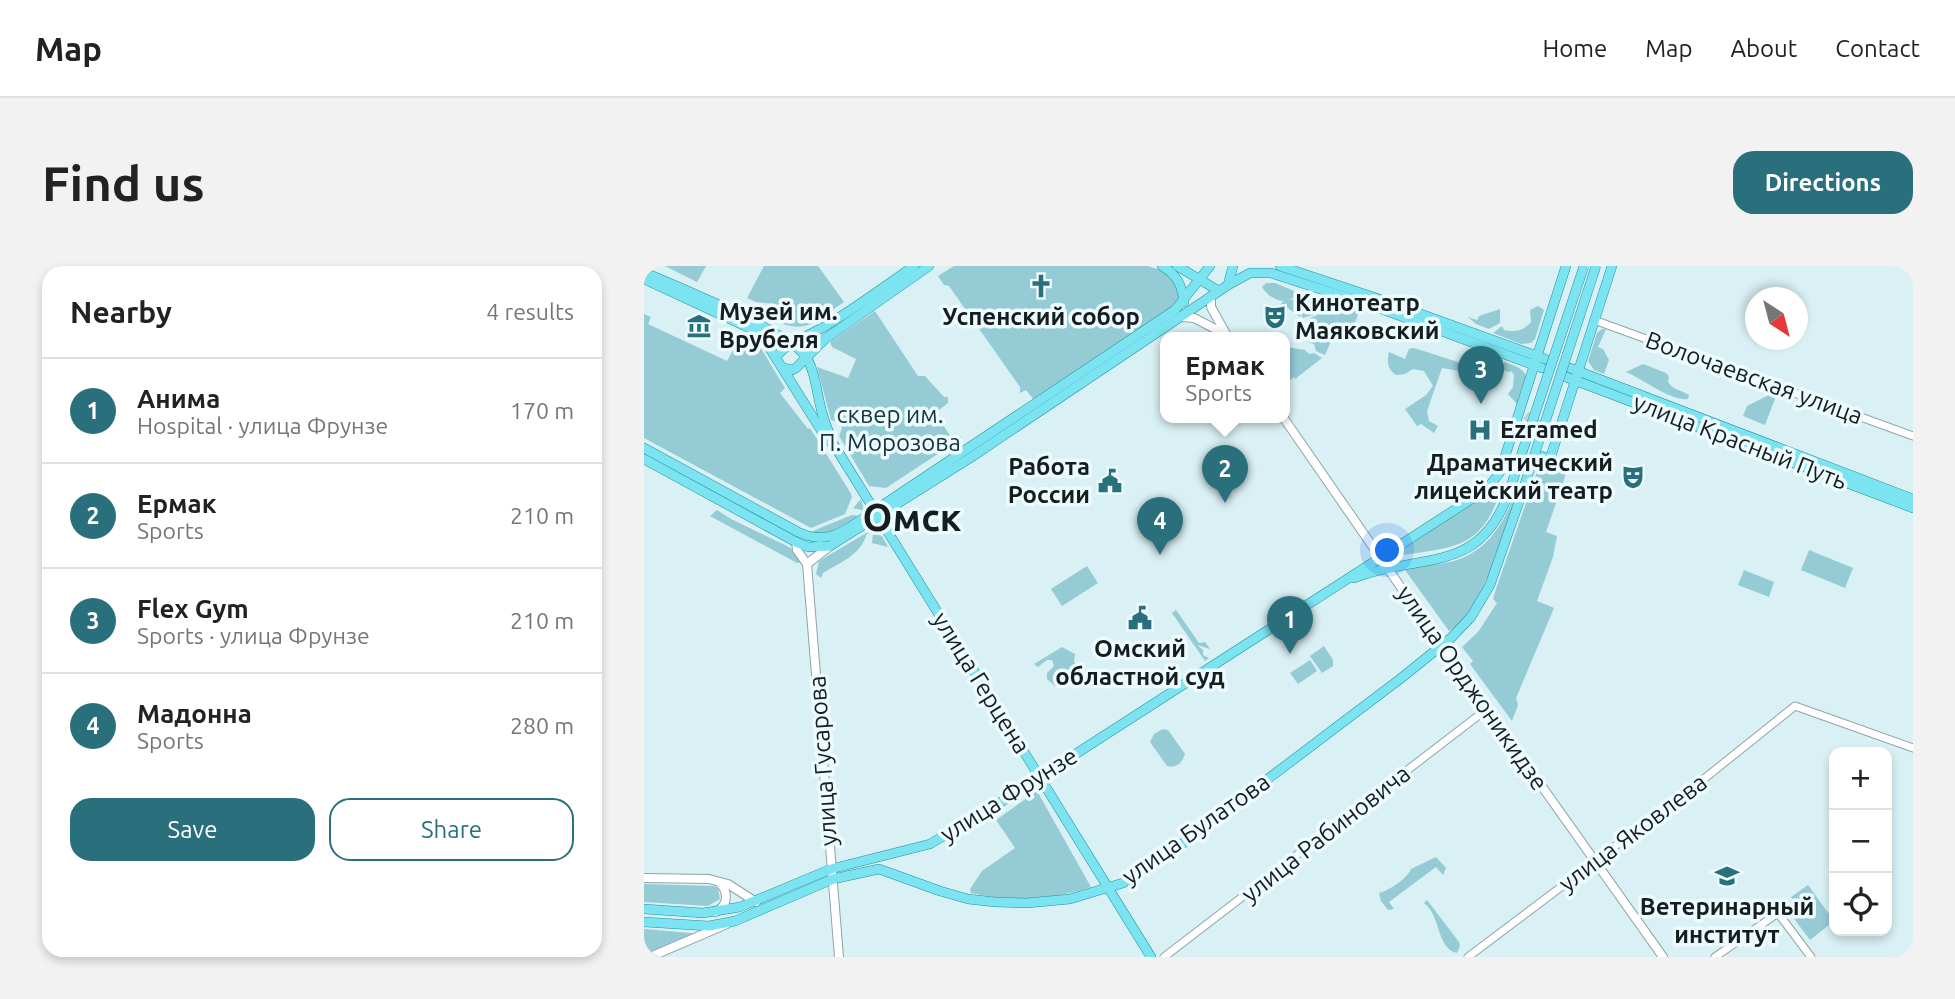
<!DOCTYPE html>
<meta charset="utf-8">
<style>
body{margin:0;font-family:Ubuntu,sans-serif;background:#f2f2f2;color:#222}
.controls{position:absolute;right:21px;bottom:21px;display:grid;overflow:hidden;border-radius:14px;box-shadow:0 4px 10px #0003}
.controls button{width:63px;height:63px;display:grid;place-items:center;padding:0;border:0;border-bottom:2px solid #e0e0e0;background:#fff;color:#222;font:35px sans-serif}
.compass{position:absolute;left:1101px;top:21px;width:63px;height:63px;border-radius:50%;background:#fff;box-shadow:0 4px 10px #0003;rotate:144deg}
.you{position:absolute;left:744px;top:285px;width:24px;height:24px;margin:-18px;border:5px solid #fff;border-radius:50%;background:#1a73e8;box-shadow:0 0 0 10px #1a73e833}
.badge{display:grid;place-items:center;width:46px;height:46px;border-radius:50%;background:#29707c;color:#fff;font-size:23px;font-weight:700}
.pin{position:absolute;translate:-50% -58px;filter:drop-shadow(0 2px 4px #0008)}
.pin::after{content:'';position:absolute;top:37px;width:24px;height:21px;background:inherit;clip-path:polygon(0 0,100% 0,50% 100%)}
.popup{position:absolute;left:516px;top:66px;width:130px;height:91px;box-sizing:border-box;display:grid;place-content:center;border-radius:14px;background:#fff;filter:drop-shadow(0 2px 5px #0005);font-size:23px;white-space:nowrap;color:#767676}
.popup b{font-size:26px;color:#222}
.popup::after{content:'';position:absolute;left:50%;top:100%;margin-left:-14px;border:14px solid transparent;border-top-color:#fff}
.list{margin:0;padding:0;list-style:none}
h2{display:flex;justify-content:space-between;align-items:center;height:91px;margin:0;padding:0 28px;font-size:30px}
h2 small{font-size:23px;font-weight:400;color:#767676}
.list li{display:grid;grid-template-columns:46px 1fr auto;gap:21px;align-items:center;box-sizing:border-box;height:105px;padding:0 28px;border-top:2px solid #e0e0e0}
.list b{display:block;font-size:26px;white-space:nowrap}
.list p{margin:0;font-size:23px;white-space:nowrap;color:#767676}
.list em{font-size:23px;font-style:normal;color:#767676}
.actions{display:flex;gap:14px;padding:21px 28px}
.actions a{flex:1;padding:16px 0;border:2px solid #29707c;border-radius:21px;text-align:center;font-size:24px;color:#29707c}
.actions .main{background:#29707c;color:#fff}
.icon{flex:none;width:38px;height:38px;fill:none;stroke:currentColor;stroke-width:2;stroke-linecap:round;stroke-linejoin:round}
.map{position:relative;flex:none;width:1269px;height:691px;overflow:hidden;border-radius:21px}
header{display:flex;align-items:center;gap:42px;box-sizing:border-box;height:98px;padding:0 35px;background:#fff;border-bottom:2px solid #e0e0e0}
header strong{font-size:33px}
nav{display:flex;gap:38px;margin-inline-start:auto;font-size:24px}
.intro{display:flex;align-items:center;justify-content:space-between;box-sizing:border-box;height:168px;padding:0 42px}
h1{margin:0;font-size:49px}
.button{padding:18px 32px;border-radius:21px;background:#29707c;color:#fff;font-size:24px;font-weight:700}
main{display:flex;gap:42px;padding:0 42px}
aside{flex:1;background:#fff;border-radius:21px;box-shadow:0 4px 10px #0003}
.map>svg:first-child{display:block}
</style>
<header>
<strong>Map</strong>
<nav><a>Home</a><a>Map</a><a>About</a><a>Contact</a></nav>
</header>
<div class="intro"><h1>Find us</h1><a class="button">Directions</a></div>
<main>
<aside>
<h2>Nearby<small>4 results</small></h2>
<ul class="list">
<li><span class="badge">1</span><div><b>Анима</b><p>Hospital · улица Фрунзе</p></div><em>170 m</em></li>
<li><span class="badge">2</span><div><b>Ермак</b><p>Sports</p></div><em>210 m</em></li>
<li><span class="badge">3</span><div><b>Flex Gym</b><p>Sports · улица Фрунзе</p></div><em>210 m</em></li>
<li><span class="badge">4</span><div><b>Мадонна</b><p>Sports</p></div><em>280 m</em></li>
</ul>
<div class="actions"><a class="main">Save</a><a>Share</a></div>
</aside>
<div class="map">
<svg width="1269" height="691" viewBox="0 0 1269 691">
<rect width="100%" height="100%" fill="#d9f0f4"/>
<g fill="#95cbd5">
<path d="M21 0H62L53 16Z"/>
<path d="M120 0H174L200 36C169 56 162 71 126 52L131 38 112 36 103 32Z"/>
<path d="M310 0H504L526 7 537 27 534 36 527 43 390 134 382 124 376 127V121L305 20 300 19 294 10Z"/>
<path d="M622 17H631L655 27 654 30 644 34 660 32 659 44 662 29 663 32 692 43 707 44 708 41 716 43 708 65 670 56 693 62 681 89 672 85 670 78 665 77 659 59 665 56 664 53 680 46 658 52V48L656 51 637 37 640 35C631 35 622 28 618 21Z"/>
<path d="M894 40 900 44 891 73 887 77 877 78 849 67 858 60 860 64C872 66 878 66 887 56L886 44Z"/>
<path d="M856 43V57L845 63 832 58 824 51 833 54 835 50Z"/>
<path d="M231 45 274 110H281L300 131H304V137L291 147 309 174 316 170 318 172 242 222 225 220 195 170 198 162 194 156 187 154 173 101 204 112 212 93 188 81 186 76Z"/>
<path d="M0 48 7 51 4 58 83 95 97 70 115 79 141 122 136 127 164 163 166 162 206 226 208 231 201 248 167 262 0 172Z"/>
<path d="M958 63H962L954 81 959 83 965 94 960 108 950 104 944 95 953 67Z"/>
<path d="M643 81 661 84 665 88 670 87 678 92 651 113 650 111 641 118V86Z"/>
<path d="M770 82 817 97 818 101 816 105 798 102 783 145 785 155 794 160 790 167 777 158 773 160 761 143 782 129 789 120 780 105 769 103 761 108 752 109C743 103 743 96 745 86L761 93 765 83Z"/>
<path d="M860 96C868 99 879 101 882 110L873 138 864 128 869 121 870 109 867 105 865 106 857 103Z"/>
<path d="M999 98 1022 107 1025 111 1024 116C1030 125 1038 124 1045 129L1044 133C1026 135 999 113 982 106Z"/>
<path d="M1127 128 1132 130 1121 159 1099 150 1103 140Z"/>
<path d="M897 194 924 202 902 266 913 270 909 291 893 335 910 342 872 432 874 439 868 455 826 398 829 395 818 381 834 366 853 337 849 333 852 323Z"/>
<path d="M860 215C839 283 817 280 753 290L750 286Z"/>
<path d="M870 229 872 230C860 266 839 346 805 365L761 304C777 299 794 299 810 295 843 285 859 259 870 229Z"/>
<path d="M217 233 220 244 218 249 187 266 168 268 171 264 208 249 216 250 218 244 209 242Z"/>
<path d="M73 244 87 253 141 279 148 283 158 296 153 297 66 250Z"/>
<path d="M224 266 238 270 244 281 228 277 229 268 223 267C217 289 197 296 179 307L177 312 172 308 175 295Z"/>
<path d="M1165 284 1209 302 1201 322 1157 304Z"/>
<path d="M443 300 454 317 418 340 407 323Z"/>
<path d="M1100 304 1130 316 1125 331 1094 319Z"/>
<path d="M532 344 555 377 561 376 566 383 553 379 559 384V389L565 392 561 395 528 347Z"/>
<path d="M680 380 689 394V400L678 407 666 390Z"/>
<path d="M418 381 431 388 430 396 434 401 439 397 441 401 433 409 411 420 403 413V407L410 400 408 394H403L394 401 390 398Z"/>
<path d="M666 394 673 405 654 418 646 407Z"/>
<path d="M519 463 524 464 541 488C538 497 533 502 523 500L506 476 510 468Z"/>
<path d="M393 525 447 621C411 634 364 636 327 627L326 623 338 605 371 582 352 554Z"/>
<path d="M792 591 802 602 799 609 792 601 745 636 750 643 744 644 737 635 735 627C744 625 763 613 767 603Z"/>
<path d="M0 618 70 620 74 622 76 633 64 640 0 636Z"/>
<path d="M1164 619 1190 655 1166 674 1145 646 1154 640 1147 631Z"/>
<path d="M783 634 815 676 816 680 813 687C792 682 797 649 780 637Z"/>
<path d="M0 663 58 668 0 691Z"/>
</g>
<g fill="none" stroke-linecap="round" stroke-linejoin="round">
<path stroke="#bcd0d4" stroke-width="9" stroke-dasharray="9 4.5" stroke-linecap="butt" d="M882 149 894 158H906"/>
<g stroke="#8fa5a9" stroke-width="9">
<g id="tertiary">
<path d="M950 54 1269 170"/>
<path d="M520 691 843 443"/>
<path d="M824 691 1051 520 1151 440 1269 482"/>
<path d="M1071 691 1134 647 1167 691"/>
</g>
</g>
<g stroke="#8fa5a9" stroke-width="10">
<g id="secondary">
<path d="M567 30V41L582 68"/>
<path d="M537 51 550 52 581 68"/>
<path d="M639 151 767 336 1019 691"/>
<path d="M152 276 153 284 163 298"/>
<path d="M163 298 195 691"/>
<path d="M163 298 186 280"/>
<path d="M0 612 65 613 84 618 112 636"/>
<path d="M72 646C84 639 85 627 76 617"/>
<path d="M6 691 83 658"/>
</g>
</g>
<g stroke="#1f91a1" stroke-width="10">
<g id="primary">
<path d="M518 0C533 9 538 19 540 36"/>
<path d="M533 0 575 25"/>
<path d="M636 0 738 34 901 93"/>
<path d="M0 6C33 21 145 65 162 91 174 108 173 145 186 168"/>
<path d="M0 13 114 66 118 70 182 172 190 179 507 691"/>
<path d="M584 19 589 0"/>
<path d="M132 91C145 74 166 70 183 59 213 41 241 20 270 0"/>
<path d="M139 102 148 104 152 102 181 73 285 0"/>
<path d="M926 102 1269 233"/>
<path d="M922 111 1269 242"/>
<path d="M0 182 154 266C186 281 204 262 230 245L531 44 566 0"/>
<path d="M897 190 906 193 968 0"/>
<path d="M0 193 152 276 164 281 186 280 326 192 584 19 606 7H627L735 42 898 102"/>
<path d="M710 312C778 286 835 310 865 226"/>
<path d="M0 643 59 647 96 641 187 603 286 578 354 538 843 223 856 206 922 0"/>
<path d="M0 656 65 660 91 655 189 613 235 603 296 625 324 633 351 636 383 637 426 633 479 617 526 587 756 413 807 372 827 351 846 319 877 230"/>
</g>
</g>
<use href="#tertiary" stroke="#fff" stroke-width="7"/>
<use href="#secondary" stroke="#fff" stroke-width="8"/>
<use href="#primary" stroke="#7ce3f1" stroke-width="9"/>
<g stroke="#1f91a1" stroke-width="10" stroke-linecap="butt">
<g id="primary-bridge">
<path d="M865 226 940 0"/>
<path d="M877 230 952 0"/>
</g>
</g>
<use href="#primary-bridge" stroke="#7ce3f1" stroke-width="9"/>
</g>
<defs>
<g id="church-bare" transform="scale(1.89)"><path d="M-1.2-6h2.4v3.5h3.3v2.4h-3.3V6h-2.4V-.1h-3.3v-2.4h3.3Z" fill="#29707c" stroke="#edfbfe" stroke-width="2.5" paint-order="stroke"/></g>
<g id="theatre-bare" transform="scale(1.89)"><path d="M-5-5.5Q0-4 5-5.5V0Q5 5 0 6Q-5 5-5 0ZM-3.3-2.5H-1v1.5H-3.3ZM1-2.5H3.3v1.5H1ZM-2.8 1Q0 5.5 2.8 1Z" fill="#29707c" stroke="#edfbfe" stroke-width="2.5" paint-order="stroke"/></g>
<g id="museum-bare" transform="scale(1.89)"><path d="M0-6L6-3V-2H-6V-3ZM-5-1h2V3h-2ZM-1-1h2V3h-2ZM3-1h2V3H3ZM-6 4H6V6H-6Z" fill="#29707c" stroke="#edfbfe" stroke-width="2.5" paint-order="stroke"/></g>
<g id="hospital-bare" transform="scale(1.89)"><path d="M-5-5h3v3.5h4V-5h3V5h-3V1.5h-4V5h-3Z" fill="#29707c" stroke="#edfbfe" stroke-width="2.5" paint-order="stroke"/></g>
<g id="civic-bare" transform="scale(1.89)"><path d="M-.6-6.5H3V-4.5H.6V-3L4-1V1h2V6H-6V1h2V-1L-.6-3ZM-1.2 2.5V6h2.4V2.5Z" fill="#29707c" stroke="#edfbfe" stroke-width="2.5" paint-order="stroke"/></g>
<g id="university-bare" transform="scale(1.89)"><path d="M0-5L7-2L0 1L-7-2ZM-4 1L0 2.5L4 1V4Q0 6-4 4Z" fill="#29707c" stroke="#edfbfe" stroke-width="2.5" paint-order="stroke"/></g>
</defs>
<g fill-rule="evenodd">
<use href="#church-bare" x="397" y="20"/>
<use href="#theatre-bare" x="631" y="51"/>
<use href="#museum-bare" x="55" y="60"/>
<use href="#hospital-bare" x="836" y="164"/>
<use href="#theatre-bare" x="989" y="211"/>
<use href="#civic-bare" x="466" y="215"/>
<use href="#civic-bare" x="496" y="352"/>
<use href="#university-bare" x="1083" y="610"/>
</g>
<g text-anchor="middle" stroke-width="7" stroke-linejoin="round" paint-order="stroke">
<g font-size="24" font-weight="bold" fill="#151d1f" stroke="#edfbfe" text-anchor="start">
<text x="651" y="45">Кинотеатр<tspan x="651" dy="28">Маяковский</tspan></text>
<text x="75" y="54">Музей им.<tspan x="75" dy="28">Врубеля</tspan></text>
<text x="397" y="59" text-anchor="middle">Успенский собор</text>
<text x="856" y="172">Ezramed</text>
<text x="969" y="205" text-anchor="end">Драматический<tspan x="969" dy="28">лицейский театр</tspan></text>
<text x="446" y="209" text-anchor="end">Работа<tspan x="446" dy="28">России</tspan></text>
<text x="496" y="391" text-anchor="middle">Омский<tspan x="496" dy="28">областной суд</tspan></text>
<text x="1083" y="649" text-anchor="middle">Ветеринарный<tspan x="1083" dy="28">институт</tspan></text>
</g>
<g font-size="24" fill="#151d1f" stroke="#edfbfe">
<text transform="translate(1110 112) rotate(20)" y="8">Волочаевская улица</text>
<text transform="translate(1096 176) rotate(21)" y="8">улица Красный Путь</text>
<text transform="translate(337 417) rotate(58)" y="8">улица Герцена</text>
<text transform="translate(828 422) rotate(55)" y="8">улица Орджоникидзе</text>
<text transform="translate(179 495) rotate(-94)" y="8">улица Гусарова</text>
<text transform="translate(365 529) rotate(-32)" y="8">улица Фрунзе</text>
<text transform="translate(552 563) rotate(-35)" y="8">улица Булатова</text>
<text transform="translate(989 567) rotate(-37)" y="8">улица Яковлева</text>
<text transform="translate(682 568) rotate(-38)" y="8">улица Рабиновича</text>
</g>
<g font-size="24" fill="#16363b" stroke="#edfbfe">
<text x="246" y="157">сквер им.<tspan x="246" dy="28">П. Морозова</tspan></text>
</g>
<g font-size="38" font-weight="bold" fill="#151d1f" stroke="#edfbfe">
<text x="268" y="265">Омск</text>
</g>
</g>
</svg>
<div class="controls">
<button>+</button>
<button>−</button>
<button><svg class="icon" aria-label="locate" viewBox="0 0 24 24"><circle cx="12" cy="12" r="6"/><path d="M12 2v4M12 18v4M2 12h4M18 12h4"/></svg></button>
</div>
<svg class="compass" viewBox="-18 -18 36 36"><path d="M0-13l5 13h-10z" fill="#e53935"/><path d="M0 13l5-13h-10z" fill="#767676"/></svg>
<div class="you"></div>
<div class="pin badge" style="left:646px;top:388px">1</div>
<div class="pin badge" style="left:581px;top:237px">2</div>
<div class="popup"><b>Ермак</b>Sports</div>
<div class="pin badge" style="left:837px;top:138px">3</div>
<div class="pin badge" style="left:516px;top:289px">4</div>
</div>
</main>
